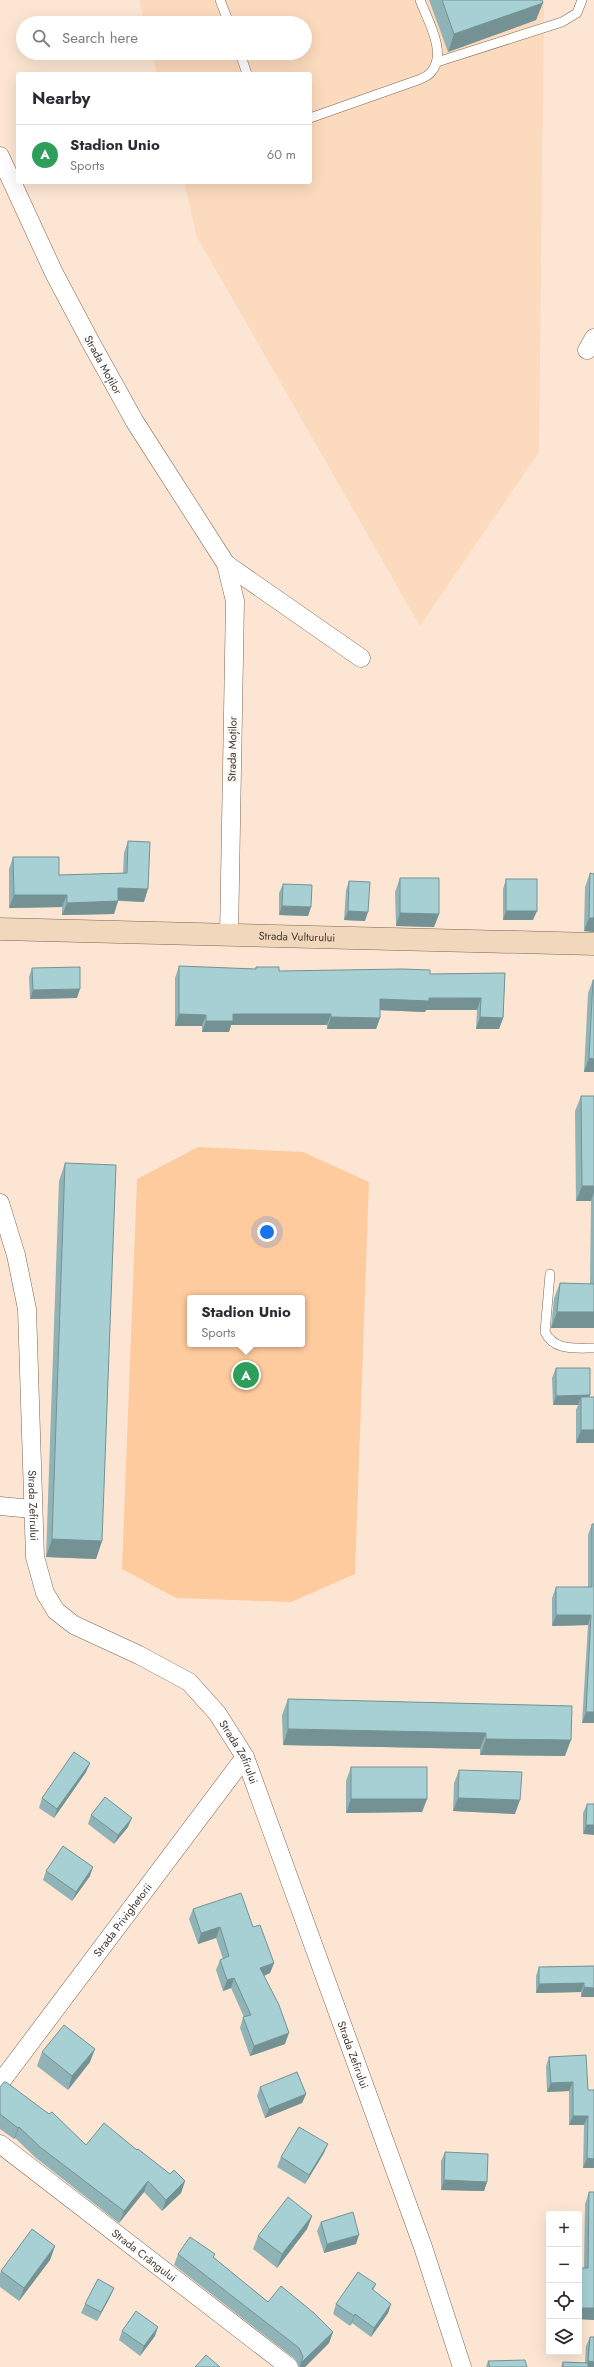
<!DOCTYPE html>
<meta charset="utf-8">
<style>
body{margin:0;font-family:Jost,sans-serif;background:#f7f7f7;color:#2b2b33}
.controls{position:absolute;right:12px;bottom:12px;display:grid;overflow:hidden;border-radius:4px;box-shadow:0 4px 16px #0002}
.controls button{width:36px;height:36px;display:grid;place-items:center;padding:0;border:0;border-bottom:1px solid #e1e1e2;background:#fff;color:#2b2b33;font:20px sans-serif}
.you{position:absolute;left:267px;top:1232px;width:14px;height:14px;margin:-10px;border:3px solid #fff;border-radius:50%;background:#1a73e8;box-shadow:0 0 0 6px #1a73e833}
.badge{display:grid;place-items:center;width:26px;height:26px;border-radius:50%;background:#287279;color:#fff;font-size:13px;font-weight:700}
.pin{position:absolute;translate:-50% -50%;border:2px solid #fff;box-shadow:0 1px 4px #0006}
.popup{position:absolute;left:187px;top:1295px;width:118px;height:52px;box-sizing:border-box;display:grid;place-content:center;border-radius:4px;background:#fff;filter:drop-shadow(0 1px 3px #0005);font-size:13px;white-space:nowrap;color:#7c7c81}
.popup b{font-size:15px;color:#2b2b33}
.popup::after{content:'';position:absolute;left:50%;top:100%;margin-left:-8px;border:8px solid transparent;border-top-color:#fff}
.list{margin:0;padding:0;list-style:none}
h2{display:flex;justify-content:space-between;align-items:center;height:52px;margin:0;padding:0 16px;font-size:17px}
h2 small{font-size:13px;font-weight:400;color:#7c7c81}
.list li{display:grid;grid-template-columns:26px 1fr auto;gap:12px;align-items:center;box-sizing:border-box;height:60px;padding:0 16px;border-top:1px solid #e1e1e2}
.list b{display:block;font-size:15px;white-space:nowrap}
.list p{margin:0;font-size:13px;white-space:nowrap;color:#7c7c81}
.list em{font-size:13px;font-style:normal;color:#7c7c81}
.icon{flex:none;width:22px;height:22px;fill:none;stroke:currentColor;stroke-width:2;stroke-linecap:round;stroke-linejoin:round}
.map{position:relative;flex:none;width:594px;height:2367px;overflow:hidden}
.search{position:absolute;background:#fff;box-shadow:0 4px 16px #0002;left:16px;top:16px;width:296px;height:44px;display:flex;align-items:center;gap:10px;box-sizing:border-box;padding:0 14px;border-radius:22px;color:#7c7c81;font-size:15px}
.panel{position:absolute;background:#fff;box-shadow:0 4px 16px #0002;left:16px;top:72px;width:296px;height:112px;border-radius:4px}
.map>svg:first-child{display:block}
</style>
<div class="map">
<svg width="594" height="2367" viewBox="0 0 594 2367">
<rect width="100%" height="100%" fill="#fce6d3"/>
<path fill="#fcdabd" d="M139 0H544L539 452 420 626 197 237 184 182H310V74H157L152 53H305V23H145Z"/>
<path fill="#fecb9e" fill-rule="evenodd" d="M198 1147 303 1152 369 1182 355 1574 291 1602 176 1598 122 1569 137 1179ZM190 1298H302V1344H190Z"/>
<g fill="none" stroke-linecap="round" stroke-linejoin="round">
<g stroke="#7e6651" stroke-width="10">
<g id="lane">
<path d="M220 0 229 23"/>
<path d="M240 53 247 74"/>
<path d="M437 62 562 22 577 13 582 0"/>
<path d="M310 118 418 80C422 78 429 76 431 72 448 54 427 19 420 0"/>
<path d="M550 1274 545 1332C554 1351 575 1348 594 1348"/>
</g>
</g>
<g stroke="#7e6651" stroke-width="19">
<g id="street">
<path id="s1" d="M0 156 54 273 90 341 135 422 226 564 235 601 229 936"/>
<path d="M587 350 594 338"/>
<path d="M226 564 361 658"/>
<path id="s2" d="M0 1203 16 1255 27 1309 35 1557 45 1593 56 1611 74 1625 139 1655 189 1682 217 1713 245 1757 423 2247 462 2367"/>
<path d="M0 1506 32 1509"/>
<path id="s3" d="M0 2083 245 1757"/>
<path id="s4" d="M0 2144 289 2367"/>
</g>
</g>
<g stroke="#7e6651" stroke-width="23">
<g id="secondary">
<path id="s5" d="M0 929 594 944"/>
</g>
</g>
<use href="#lane" stroke="#fff" stroke-width="9"/>
<use href="#street" stroke="#fff" stroke-width="18"/>
<use href="#secondary" stroke="#f1d8bc" stroke-width="22"/>
</g>
<g fill="#8fb3b6">
<path d="M429 0H542L536 20 448 52Z"/>
<path d="M128 841 144 902 118 901 114 914 62 915V907L9 908V869L13 857 59 875 123 873 124 853Z"/>
<path d="M590 873 594 874V932L584 931 585 887Z"/>
<path d="M400 878 439 914 434 927 396 926 395 892Z"/>
<path d="M506 879 533 920H503V889Z"/>
<path d="M349 881 365 921 344 920 346 890Z"/>
<path d="M283 884 311 907 308 916 279 915V893Z"/>
<path d="M179 966 255 969 256 967 279 971 430 974 505 973 503 1018 499 1029H476L477 1010H426L425 1012 380 1010V1018L376 1029H327V1025H231L229 1032H202V1026H175V978Z"/>
<path d="M32 968 77 998 30 999 29 977Z"/>
<path d="M593 980 594 1072H584L588 993Z"/>
<path d="M581 1096H594V1328H551L554 1298 560 1283 590 1284 591 1201H576L575 1111Z"/>
<path d="M65 1163 102 1541 96 1559 46 1557 59 1181Z"/>
<path d="M556 1368 590 1397H594V1443H576V1410L578 1405H553L552 1378Z"/>
<path d="M592 1524H594V1723H582L588 1625 552 1626V1598L556 1587H588V1535Z"/>
<path d="M288 1699 572 1706 565 1756 480 1755V1749L283 1745 282 1715Z"/>
<path d="M90 1763 86 1772 54 1818 39 1808 42 1798Z"/>
<path d="M351 1767 427 1799 422 1812 346 1813V1781Z"/>
<path d="M459 1770 515 1814 453 1811 454 1783Z"/>
<path d="M587 1804H594L583 1834V1813Z"/>
<path d="M91 1815 128 1827 114 1844 88 1824Z"/>
<path d="M46 1871 90 1876 72 1901 43 1880Z"/>
<path d="M193 1909 253 1927 274 1963 270 1973 264 1976 285 2044 250 2056 240 2028 243 2017H244L231 1988 223 1991 216 1970 220 1960 223 1959 216 1938 198 1944 189 1919Z"/>
<path d="M594 1966 581 1997V1992L536 1993V1976L539 1967Z"/>
<path d="M42 2052 90 2062 68 2090 37 2066Z"/>
<path d="M549 2057 588 2090H594V2168H583L584 2125H569V2091L547 2092 546 2066Z"/>
<path d="M0 2087 86 2145 137 2150 170 2174 185 2181 181 2193 162 2211 144 2192 119 2223 36 2158 15 2138 14 2139 0 2129Z"/>
<path d="M260 2087 306 2094 302 2103 265 2118 257 2096Z"/>
<path d="M445 2152 487 2182 484 2191 441 2190V2161Z"/>
<path d="M324 2153 305 2184 277 2167 281 2157Z"/>
<path d="M589 2192H594V2320L579 2319V2268H584L585 2204Z"/>
<path d="M312 2216 307 2229 277 2268 253 2249 258 2236Z"/>
<path d="M321 2222 356 2244 324 2253 317 2231Z"/>
<path d="M55 2246 50 2260 19 2301 0 2287V2274L1 2271Z"/>
<path d="M178 2254 214 2258 268 2302 333 2332 329 2343 305 2367H299L295 2359 174 2265Z"/>
<path d="M376 2284 373 2291 391 2304 388 2313 371 2337 352 2323 350 2326 333 2314 336 2304Z"/>
<path d="M114 2288 110 2297 97 2321 81 2313 85 2304Z"/>
<path d="M122 2331 155 2336 140 2356 119 2340Z"/>
<path d="M590 2337 594 2367H561L563 2362 585 2363 586 2346Z"/>
<path d="M488 2361 527 2367H486Z"/>
</g>
<g fill="#749294">
<path d="M543 3 536 20 448 52 454 34Z"/>
<path d="M118 888 148 889 144 902 113 900Z"/>
<path d="M14 895H67L62 907 9 908Z"/>
<path d="M118 901 114 914 62 915 67 903Z"/>
<path d="M282 906 311 907 308 916 279 915Z"/>
<path d="M348 911 368 912 365 921 344 920Z"/>
<path d="M506 911H537L533 920H503Z"/>
<path d="M400 913 439 914 434 927 396 926Z"/>
<path d="M589 918H594V932L584 931Z"/>
<path d="M80 989 77 998 30 999 33 990Z"/>
<path d="M481 998 477 1010H426L425 1012 376 1010 380 999Z"/>
<path d="M179 1014 206 1015 202 1026H175Z"/>
<path d="M233 1014H331L327 1025H231L229 1032H202L206 1021Z"/>
<path d="M331 1017 380 1018 376 1029H327Z"/>
<path d="M480 1017 503 1018 499 1029H476Z"/>
<path d="M589 1058 594 1059V1072H584Z"/>
<path d="M582 1186H594V1192L591 1201H576Z"/>
<path d="M557 1312H594V1328H551Z"/>
<path d="M590 1395 587 1404 581 1397 578 1405H553L556 1396Z"/>
<path d="M581 1430H594V1443H576Z"/>
<path d="M52 1539 102 1541 96 1559 46 1557Z"/>
<path d="M556 1615H591L588 1625 552 1626Z"/>
<path d="M586 1712H594V1723H582Z"/>
<path d="M288 1729 486 1733 480 1749 283 1745Z"/>
<path d="M486 1739 571 1740 565 1756 480 1755Z"/>
<path d="M90 1763 86 1772 54 1818 57 1809Z"/>
<path d="M458 1798 520 1800 515 1814 453 1811Z"/>
<path d="M351 1799H427L422 1812 346 1813Z"/>
<path d="M132 1818 128 1827 114 1844 118 1835Z"/>
<path d="M586 1825H594V1835L583 1834Z"/>
<path d="M93 1867 90 1876 72 1901 76 1892Z"/>
<path d="M220 1927 216 1938 198 1944 201 1933Z"/>
<path d="M274 1963 270 1973 256 1979 260 1968Z"/>
<path d="M234 1978 231 1988 223 1991 227 1980Z"/>
<path d="M584 1983 581 1992 536 1993 539 1984Z"/>
<path d="M584 1987 594 1988V1997H581Z"/>
<path d="M289 2033 285 2044 250 2056 254 2046Z"/>
<path d="M95 2049 90 2062 68 2090 72 2076Z"/>
<path d="M573 2082 569 2091 547 2092 551 2083Z"/>
<path d="M306 2094 302 2103 265 2118 269 2109Z"/>
<path d="M573 2116H588L584 2125H569Z"/>
<path d="M19 2127 15 2138 14 2139 18 2128Z"/>
<path d="M328 2144 324 2153 305 2184 309 2175Z"/>
<path d="M587 2158 594 2159V2168H583Z"/>
<path d="M444 2180 487 2182 484 2191 441 2190Z"/>
<path d="M148 2181 144 2192 119 2223 124 2211Z"/>
<path d="M185 2181 181 2193 162 2211 166 2200Z"/>
<path d="M312 2216 307 2229 277 2268 282 2254Z"/>
<path d="M359 2235 356 2244 324 2253 327 2244Z"/>
<path d="M55 2246 50 2260 19 2301 24 2288Z"/>
<path d="M114 2288 110 2297 97 2321 101 2312Z"/>
<path d="M391 2304 388 2313 371 2337 374 2328Z"/>
<path d="M579 2308H594V2320L579 2319Z"/>
<path d="M355 2314 352 2323 350 2326 354 2316Z"/>
<path d="M158 2327 155 2336 140 2356 144 2346Z"/>
<path d="M333 2332 329 2343 305 2367H300L301 2363Z"/>
<path d="M588 2361 594 2362V2367H586Z"/>
</g>
<g fill="#a6d0d4" stroke="#749294">
<path d="M442 0H542L543 3 454 34Z"/>
<path d="M128 841 150 842 148 889 118 888V901L67 903V895H14L13 857H59V875L127 873Z"/>
<path d="M590 873 594 874V918H589Z"/>
<path d="M400 878H439V914L400 913Z"/>
<rect x="506" y="879" width="31" height="32"/>
<path d="M349 881 370 882 368 912 348 911Z"/>
<path d="M283 884 312 885 311 907 282 906Z"/>
<path d="M179 966 256 969V967H279V971L402 969 430 970V974L505 973 503 1018 480 1017 481 998H429V1001L380 999V1018L331 1017V1014H233V1021H206V1015L179 1014Z"/>
<path d="M80 967V989L33 990 32 968Z"/>
<path d="M593 980H594V1059L589 1058Z"/>
<path d="M581 1096H594V1186H582Z"/>
<path d="M65 1163 116 1165 102 1541 52 1539Z"/>
<path d="M560 1283 594 1284V1312H557Z"/>
<path d="M556 1368H590V1395L556 1396Z"/>
<rect x="581" y="1397" width="13" height="33"/>
<path d="M592 1524H594V1712H586L591 1615H556V1587H592Z"/>
<path d="M288 1699 572 1706 571 1740 486 1739V1733L288 1729Z"/>
<path d="M74 1752 90 1763 57 1809 42 1798Z"/>
<rect x="351" y="1767" width="76" height="32"/>
<path d="M459 1770 522 1772 520 1800 458 1798Z"/>
<path d="M105 1797 132 1818 118 1835 91 1815Z"/>
<path d="M587 1804H594V1825H586Z"/>
<path d="M63 1846 93 1867 76 1892 46 1871Z"/>
<path d="M241 1893 253 1927 260 1925 274 1963 260 1968 279 2005 289 2033 254 2046 243 2017 251 2015 234 1978 227 1980 220 1960 229 1956 220 1927 201 1933 193 1909Z"/>
<path d="M594 1966V1988L584 1987V1983L539 1984V1967Z"/>
<path d="M64 2025 95 2049 72 2076 42 2052Z"/>
<path d="M586 2055 588 2090H594V2159L587 2158 588 2116H573V2082L551 2083 549 2057Z"/>
<path d="M297 2072 306 2094 269 2109 260 2087Z"/>
<path d="M4 2082H6L49 2114 52 2112 86 2145 104 2123 137 2150 138 2149 170 2174 174 2170 185 2181 166 2200 148 2181 124 2211 40 2147 19 2127 18 2128 0 2114V2087Z"/>
<path d="M299 2127 328 2144 309 2175 281 2157Z"/>
<path d="M445 2152 488 2154 487 2182 444 2180Z"/>
<path d="M589 2192H594V2308H579V2268H588Z"/>
<path d="M288 2197 312 2216 282 2254 258 2236Z"/>
<path d="M353 2212 359 2235 327 2244 321 2222Z"/>
<path d="M32 2229 55 2246 24 2288 1 2271Z"/>
<path d="M190 2237 215 2254 213 2257 268 2302 281 2286 314 2313 333 2332 301 2363 303 2357 299 2348 178 2254Z"/>
<path d="M358 2272 376 2284 372 2289 391 2304 374 2328 355 2314 354 2316 336 2304Z"/>
<path d="M98 2279 114 2288 101 2312 85 2304Z"/>
<path d="M136 2311 158 2327 144 2346 122 2331Z"/>
<path d="M590 2337H594V2362L588 2361Z"/>
<path d="M206 2355 220 2367H195Z"/>
<path d="M525 2360 527 2367H490L488 2361Z"/>
<path d="M563 2362 588 2363V2367H563Z"/>
</g>
<g text-anchor="middle" stroke-width="3" stroke-linejoin="round" paint-order="stroke">
<g font-size="11" fill="#40352c" stroke="#fcf6f2">
<text dy="4" stroke="none"><textPath href="#s1" startOffset="233">Strada Moților</textPath></text>
<text transform="translate(232 749) rotate(-89)" y="4">Strada Moților</text>
<text dy="4" stroke="none"><textPath href="#s5" startOffset="297">Strada Vulturului</textPath></text>
<text dy="4" stroke="none"><textPath href="#s2" startOffset="306">Strada Zefirului</textPath></text>
<text dy="4" stroke="none"><textPath href="#s2" startOffset="654">Strada Zefirului</textPath></text>
<text dy="4" stroke="none"><textPath href="#s3" startOffset="204">Strada Privighetorii</textPath></text>
<text dy="4" stroke="none"><textPath href="#s2" startOffset="978">Strada Zefirului</textPath></text>
<text dy="4" stroke="none"><textPath href="#s4" startOffset="182">Strada Crângului</textPath></text>
</g>
</g>
</svg>
<div class="controls">
<button>+</button>
<button>−</button>
<button><svg class="icon" aria-label="locate" viewBox="0 0 24 24"><circle cx="12" cy="12" r="6"/><path d="M12 2v4M12 18v4M2 12h4M18 12h4"/></svg></button>
<button><svg class="icon" aria-label="layers" viewBox="0 0 24 24"><path d="M12 4l9 5-9 5-9-5zM3 14l9 5 9-5"/></svg></button>
</div>
<div class="you"></div>
<div class="pin badge" style="left:246px;top:1375px;background:#2e9e5b">A</div>
<div class="popup"><b>Stadion Unio</b>Sports</div>
<div class="search"><svg class="icon" aria-label="search" viewBox="0 0 24 24"><circle cx="10" cy="10" r="6"/><path d="M15 15l6 6"/></svg>Search here</div>
<section class="panel">
<h2>Nearby<small></small></h2>
<ul class="list">
<li><span class="badge" style="background:#2e9e5b">A</span><div><b>Stadion Unio</b><p>Sports</p></div><em>60 m</em></li>
</ul>
</section>
</div>
